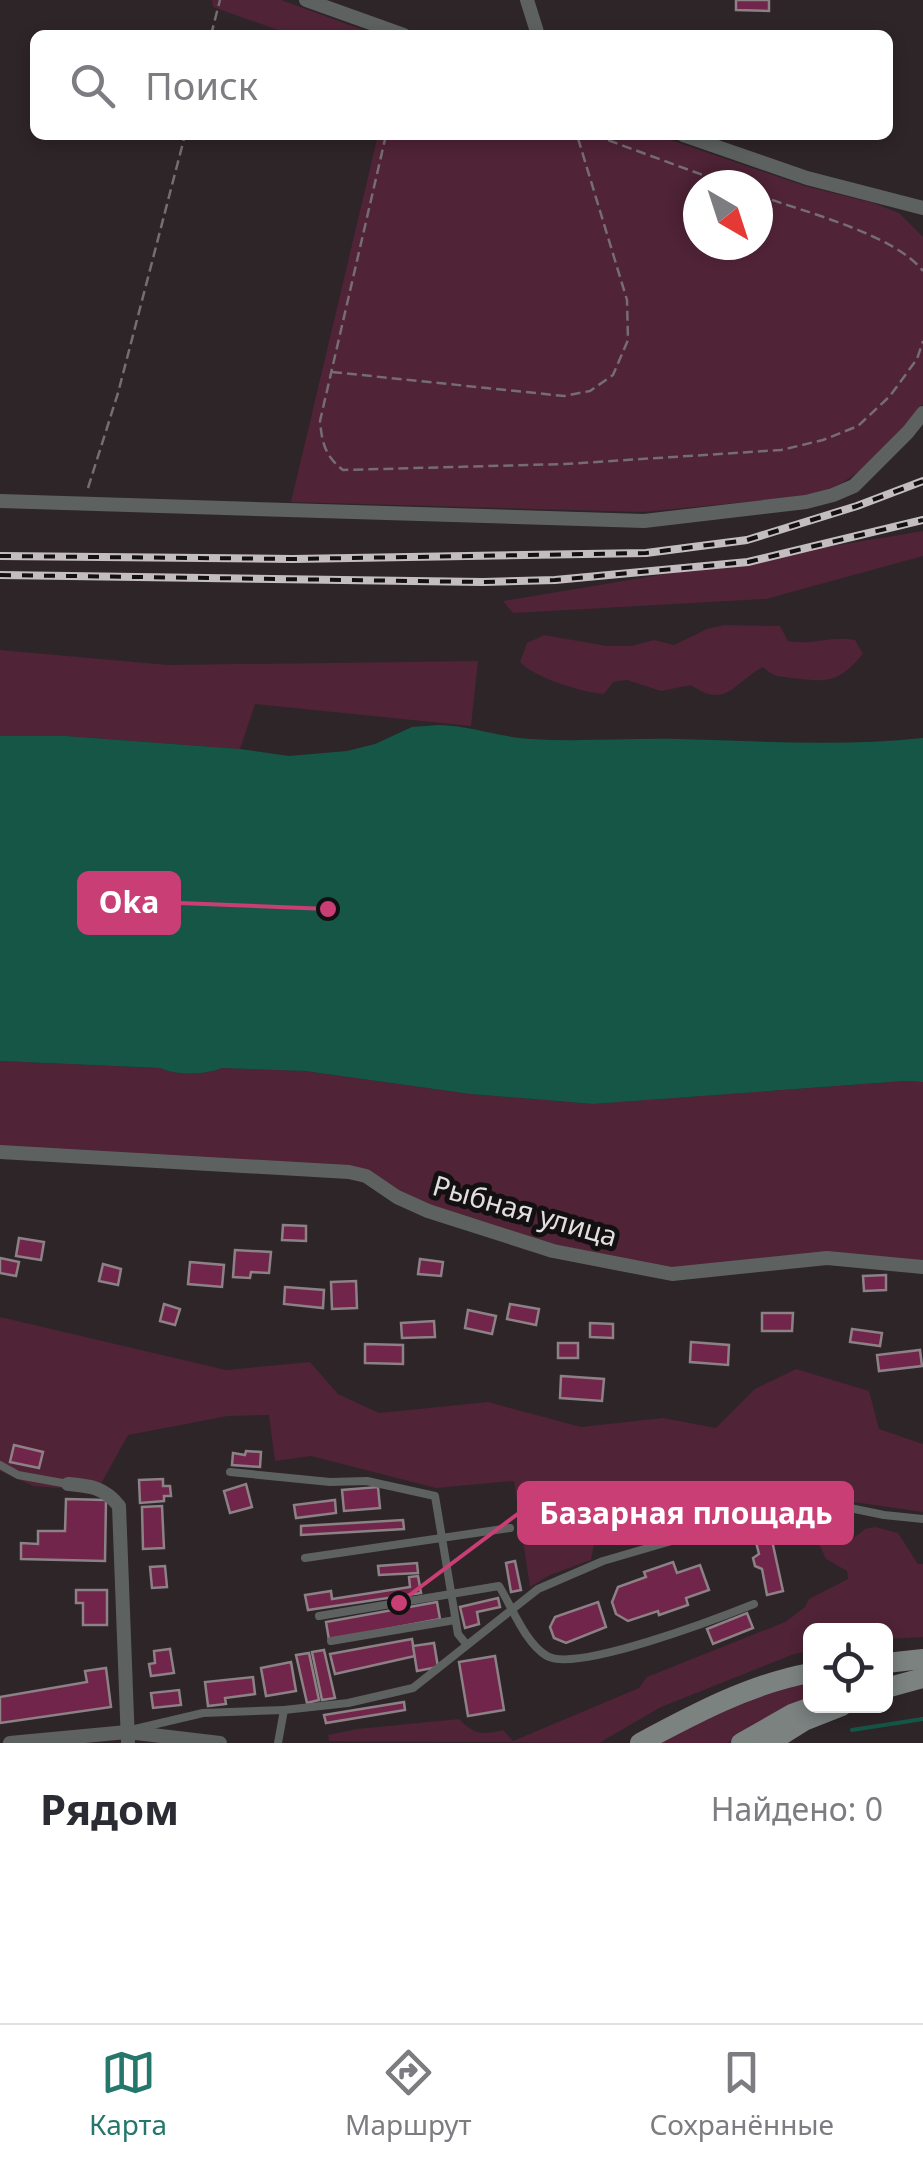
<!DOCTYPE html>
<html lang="ru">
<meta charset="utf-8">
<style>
body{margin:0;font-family:"Noto Sans",sans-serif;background:#f2f2f3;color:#2b2b33}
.controls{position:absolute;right:30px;bottom:30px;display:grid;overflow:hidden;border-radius:15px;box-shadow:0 5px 15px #0003}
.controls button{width:90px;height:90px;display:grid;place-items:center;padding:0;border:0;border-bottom:2px solid #e1e1e2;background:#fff;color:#2b2b33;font:50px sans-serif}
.compass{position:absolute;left:683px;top:170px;width:90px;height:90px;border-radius:50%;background:#fff;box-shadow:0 5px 15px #0003;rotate:141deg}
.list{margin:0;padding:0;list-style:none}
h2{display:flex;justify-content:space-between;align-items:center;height:130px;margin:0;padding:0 40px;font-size:42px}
h2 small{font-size:32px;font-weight:400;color:#7c7c81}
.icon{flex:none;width:55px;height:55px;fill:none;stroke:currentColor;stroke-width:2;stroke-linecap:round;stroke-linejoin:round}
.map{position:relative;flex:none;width:923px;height:1743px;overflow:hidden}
.search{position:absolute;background:#fff;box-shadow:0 5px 15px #0003;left:30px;right:30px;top:30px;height:110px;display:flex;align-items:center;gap:25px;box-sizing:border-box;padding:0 35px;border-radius:15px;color:#7c7c81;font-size:38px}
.sheet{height:280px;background:#fff}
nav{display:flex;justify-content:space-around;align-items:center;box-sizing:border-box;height:140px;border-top:2px solid #e1e1e2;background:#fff;font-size:28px;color:#7c7c81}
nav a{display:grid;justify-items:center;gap:5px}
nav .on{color:#25776c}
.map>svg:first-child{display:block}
</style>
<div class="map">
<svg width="923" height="1743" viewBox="0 0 923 1743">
<rect width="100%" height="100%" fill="#2e2528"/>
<g fill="#502337" fill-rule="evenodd">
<path d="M212 0H281L377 35H292L213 7Z"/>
<path d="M378 135H656L805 186 873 203 899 213 923 237V404C893 443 856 486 807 496L643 512 291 502ZM698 185H758V245H698Z"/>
<path d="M923 531V556L766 599 513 613 503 601Z"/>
<path d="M724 625 780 626 788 641C811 646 831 635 855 640L863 654C837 684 828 682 792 678 777 676 774 677 763 667 734 682 727 710 691 685L661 691 627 680 613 682 604 694C581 692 535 678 520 662L527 643 544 635 607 646H631L654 640 674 645 707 629Z"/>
<path d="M0 650 168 665 478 661 471 726 255 704 240 749 66 736H0Z"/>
<path d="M0 1061 160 1068C177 1076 205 1075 222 1068L305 1071 470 1094 592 1104 905 1081 923 1082V1271L831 1263 702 1277 552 1256 349 1177 0 1156Z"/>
<path d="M0 1317 226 1370 310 1362 338 1394 379 1413 488 1402 581 1427 663 1418 716 1428 755 1389 796 1369 869 1391 879 1429 923 1444V1512L840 1500 799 1503 772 1490 729 1505 706 1526 640 1543 627 1530 595 1539 591 1560 550 1575 530 1587 514 1481 436 1488 311 1456 275 1461 269 1415 228 1416 128 1435 97 1491 33 1486 0 1471Z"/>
<path d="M875 1527 898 1533 918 1564H923V1637L886 1639V1630H810V1651L794 1654 661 1707 599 1743 329 1741 328 1735 357 1729 459 1719C474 1735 484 1735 503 1730L513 1741 639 1688 647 1677 785 1622 805 1607 809 1599 848 1579 847 1571 826 1559 819 1544 836 1532 851 1540 865 1529Z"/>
<path d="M810 1680V1698L727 1743H658L737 1702Z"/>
</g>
<path fill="#155647" d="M439 725C472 726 499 737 530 739 579 742 628 738 677 739 759 741 841 747 923 738V1082L905 1081 593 1104 470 1094 305 1071 222 1068C205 1075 177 1076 160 1068L0 1061V736H66L240 749 289 756 347 751 375 744 412 727Z"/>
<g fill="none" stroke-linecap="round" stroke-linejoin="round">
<path stroke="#155647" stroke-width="4" d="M852 1730 923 1719"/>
</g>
<g fill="#71254a" stroke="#8c8185" stroke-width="2.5">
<path d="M736 0H769V11L736 10Z"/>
<path d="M283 1225 306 1226V1241L282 1240Z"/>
<path d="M19 1238 44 1242 41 1260 16 1256Z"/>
<path d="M235 1250 271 1252 269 1273 251 1272 250 1278 233 1277Z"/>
<path d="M0 1258 19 1262 16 1276 0 1273Z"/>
<path d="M420 1259 443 1262 441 1276 418 1274Z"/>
<path d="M190 1262 224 1265 222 1287 188 1284Z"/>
<path d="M103 1264 121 1269 118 1285 99 1281Z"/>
<path d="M886 1275V1290L864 1291 863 1276Z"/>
<path d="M356 1281 357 1308 332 1309 331 1282Z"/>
<path d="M285 1287 324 1290 323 1308 284 1304Z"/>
<path d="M164 1304 180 1309 175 1325 160 1321Z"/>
<path d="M510 1304 539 1309 536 1325 507 1319Z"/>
<path d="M468 1310 496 1316 492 1334 465 1328Z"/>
<path d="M762 1313H793L792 1331H762Z"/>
<path d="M434 1321 435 1337 402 1338 401 1323Z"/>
<path d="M590 1323 613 1324V1338L590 1337Z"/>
<path d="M852 1329 882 1333 880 1346 850 1342Z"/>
<path d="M691 1342 729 1345 728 1365 690 1362Z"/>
<rect x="558" y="1343" width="20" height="15"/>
<path d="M365 1344 403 1345V1364L365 1363Z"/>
<path d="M920 1350 922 1366 879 1371 877 1355Z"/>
<path d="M561 1376 604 1379 602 1401 560 1398Z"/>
<path d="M14 1445 43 1452 39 1468 10 1462Z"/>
<path d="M246 1451 261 1452 260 1467 232 1465 233 1453 245 1455Z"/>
<path d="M163 1479V1486H170L171 1496H164V1501L140 1503 139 1480Z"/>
<path d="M246 1484 252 1507 230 1513 224 1491Z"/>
<path d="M378 1487 380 1508 344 1511 342 1490Z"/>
<path d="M66 1499 106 1500 105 1561 21 1559V1543L38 1544V1531H65Z"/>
<path d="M335 1500 336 1513 296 1518 294 1505Z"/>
<path d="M162 1506 164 1548 143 1549 142 1507Z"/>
<path d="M403 1520 404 1529 301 1535V1526Z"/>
<path d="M768 1522 783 1591 767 1595 762 1569 755 1566 753 1558 759 1554 752 1526Z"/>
<path d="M515 1561 521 1590 511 1592 506 1563Z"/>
<path d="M673 1562 677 1573 700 1565 709 1590 686 1598 688 1605 659 1615 658 1611 628 1621 616 1614 612 1602 618 1587 646 1577 644 1572Z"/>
<path d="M417 1563 418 1573 379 1575 378 1566Z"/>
<path d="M165 1566 167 1587 152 1588 150 1567Z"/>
<path d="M418 1576 421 1593 308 1610 305 1595 331 1591 332 1599 410 1587 409 1577Z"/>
<path d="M76 1590H107V1625H83V1603H76Z"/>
<path d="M498 1598 500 1607 477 1612 479 1624 465 1628 460 1607Z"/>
<path d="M437 1602 440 1619 329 1640 326 1622Z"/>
<path d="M598 1602 606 1627 566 1643 554 1638 550 1627 555 1617Z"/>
<path d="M747 1613 753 1628 713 1644 707 1629Z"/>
<path d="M412 1639 415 1656 335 1674 330 1654Z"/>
<path d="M434 1643 438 1667 417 1671 413 1646Z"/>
<path d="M170 1649 174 1673 151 1676 149 1664 155 1663 154 1651Z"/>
<path d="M324 1650 335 1698 322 1700 312 1652Z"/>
<path d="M309 1653 319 1700 307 1703 296 1655Z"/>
<path d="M495 1656 504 1710 468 1716 459 1662Z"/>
<path d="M291 1662 296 1691 266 1696 261 1668Z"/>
<path d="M106 1668 111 1707 0 1723V1697L87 1682 85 1671Z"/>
<path d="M253 1677 255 1694 225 1698 226 1704 208 1706 205 1682Z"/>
<path d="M179 1690 181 1705 153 1708 151 1693Z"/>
<path d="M404 1702 405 1710 326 1723 324 1715Z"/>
</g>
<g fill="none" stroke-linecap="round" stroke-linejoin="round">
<g stroke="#756d70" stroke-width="2.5" stroke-dasharray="10 5" stroke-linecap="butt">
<path d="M211 35 220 0"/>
<path d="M386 135 320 421C322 443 325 456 343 470L565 464 781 450 823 440 858 426 890 396 917 359 923 341"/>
<path d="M594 135 730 185"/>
<path d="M758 195C804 212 894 234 923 271"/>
<path d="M332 372 564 396 590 391 613 375 628 340 627 300 577 135"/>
<path d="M88 488 118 393 185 135"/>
</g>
<g stroke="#5d6260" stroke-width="8">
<path d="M0 1465 18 1475 68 1484"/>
<path d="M230 1472 330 1482 367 1481 435 1496 458 1634 467 1645"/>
<path d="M305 1558 510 1528"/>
<path d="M319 1616 499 1586C512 1607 525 1643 547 1656 576 1673 719 1618 754 1604"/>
<path d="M331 1641 455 1620"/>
<path d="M135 1729 203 1713 284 1710"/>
<path d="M278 1743 284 1710 348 1703 413 1688 538 1589 603 1561 730 1524 762 1506 789 1518 840 1506 884 1515 923 1519"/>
</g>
<g stroke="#5d6260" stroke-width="14">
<path d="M306 0 404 35"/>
<path d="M527 0 538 35"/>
<path d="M683 135 807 178 923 208"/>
<path d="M0 501 644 521 806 502 833 495 854 486 908 432 923 413"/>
<path d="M0 1152 349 1172 366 1176 397 1197 428 1211 553 1251 672 1274 827 1258 923 1267"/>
<path d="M68 1484C90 1486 104 1487 119 1506L128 1743"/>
<path d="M10 1743 127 1732 220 1743"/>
</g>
<g stroke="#7b8280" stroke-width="20">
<path d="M886 1663 923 1659"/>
<path d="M886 1688 923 1678"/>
<path d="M640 1743C694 1714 750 1684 810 1673"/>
<path d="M741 1743 792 1714 814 1706"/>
<path d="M769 1743 804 1721 842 1706"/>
</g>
<g stroke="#c4bdc0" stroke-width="8">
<g id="rail">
<path d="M0 556 293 559 646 553 747 540 857 506 923 481"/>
<path d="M0 575 483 582 555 580 748 562 923 520"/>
</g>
</g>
<use href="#rail" stroke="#131011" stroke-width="4" stroke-dasharray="11" stroke-linecap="butt"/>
</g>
<g text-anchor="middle" stroke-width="10" stroke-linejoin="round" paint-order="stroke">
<g font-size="28" fill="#e3dddf" stroke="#131011">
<text transform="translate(525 1211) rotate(16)" y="10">Рыбная улица</text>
</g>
</g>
<path fill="none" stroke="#c93f75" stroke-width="4" d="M328 909L179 903M399 1603L519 1513"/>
<g fill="#c93f75" stroke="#131011" stroke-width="4">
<circle cx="328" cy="909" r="10"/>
<circle cx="399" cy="1603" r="10"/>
</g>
<g fill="#c93f75" stroke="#c93f75" stroke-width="4">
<rect x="79" y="873" width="100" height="60" rx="10"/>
<rect x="519" y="1483" width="333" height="60" rx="10"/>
</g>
<g font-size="30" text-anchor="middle" font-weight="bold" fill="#fff">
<text x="129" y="913">Oka</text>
<text x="686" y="1524">Базарная площадь</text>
</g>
</svg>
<div class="controls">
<button><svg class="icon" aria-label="locate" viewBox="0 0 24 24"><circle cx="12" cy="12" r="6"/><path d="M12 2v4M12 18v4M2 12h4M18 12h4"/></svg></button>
</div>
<svg class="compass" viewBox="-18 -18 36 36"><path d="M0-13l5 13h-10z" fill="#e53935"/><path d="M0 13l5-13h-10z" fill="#7c7c81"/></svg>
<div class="search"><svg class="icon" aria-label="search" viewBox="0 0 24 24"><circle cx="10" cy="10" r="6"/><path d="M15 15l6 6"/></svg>Поиск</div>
</div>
<section class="sheet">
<h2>Рядом<small>Найдено: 0</small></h2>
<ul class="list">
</ul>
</section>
<nav>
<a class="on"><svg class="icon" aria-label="map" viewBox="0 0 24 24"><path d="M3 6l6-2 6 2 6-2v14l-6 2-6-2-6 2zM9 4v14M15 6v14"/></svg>Карта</a>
<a><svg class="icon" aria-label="directions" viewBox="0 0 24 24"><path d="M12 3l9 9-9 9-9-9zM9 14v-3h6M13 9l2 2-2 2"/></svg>Маршрут</a>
<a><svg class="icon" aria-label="saved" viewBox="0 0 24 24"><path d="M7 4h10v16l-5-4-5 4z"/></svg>Сохранённые</a>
</nav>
